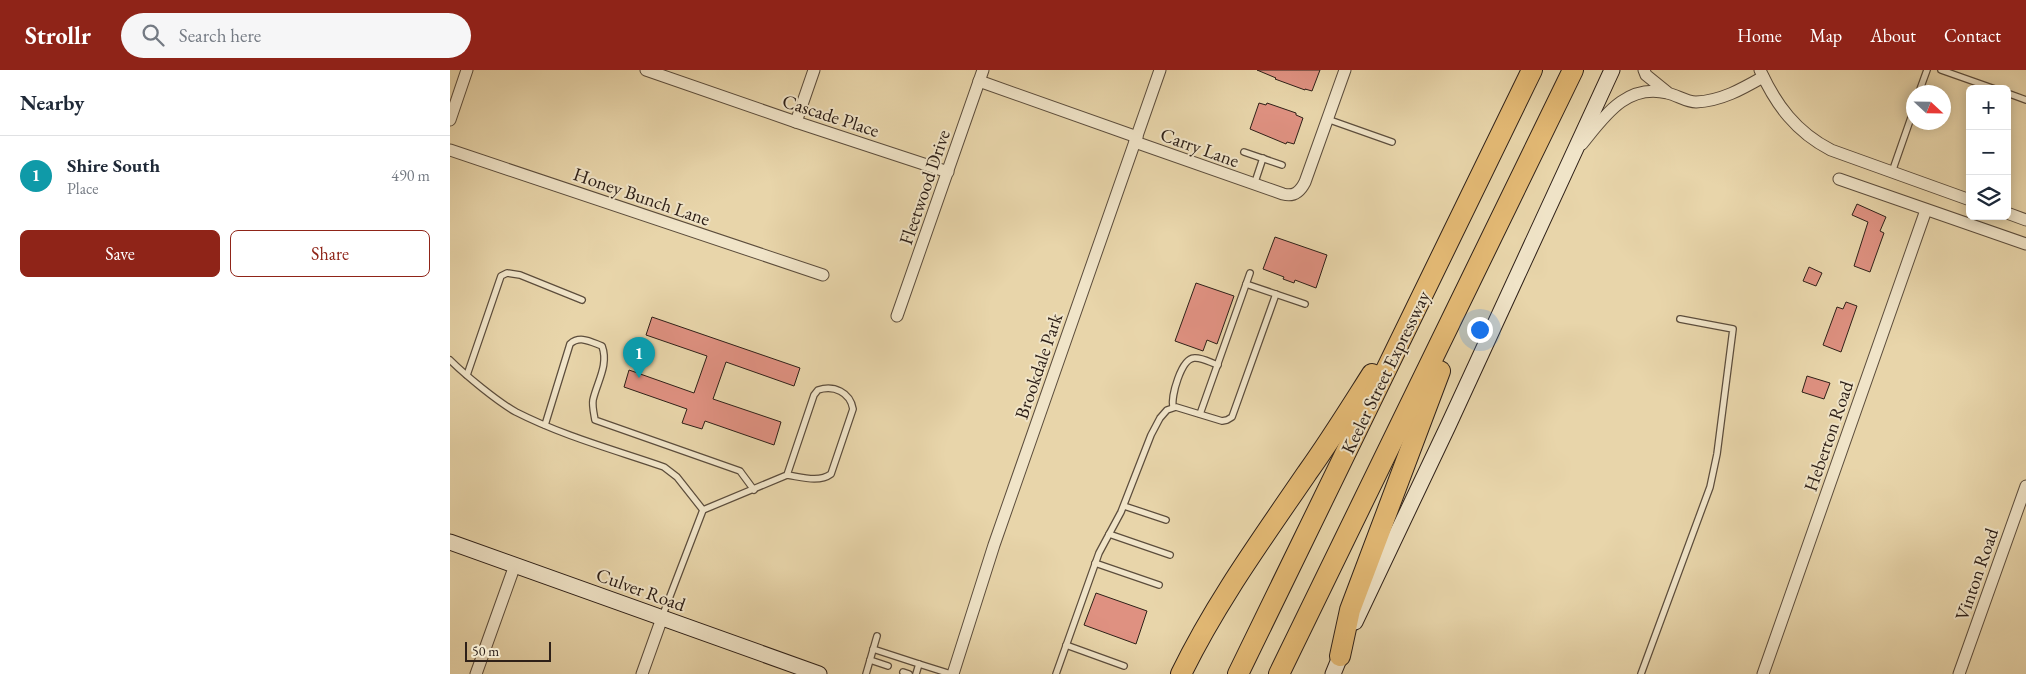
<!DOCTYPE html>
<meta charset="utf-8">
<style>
body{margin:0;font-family:"EB Garamond",serif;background:#f6f6f7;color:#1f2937}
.controls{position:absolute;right:15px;top:15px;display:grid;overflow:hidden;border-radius:8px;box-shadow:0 2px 12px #0003}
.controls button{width:45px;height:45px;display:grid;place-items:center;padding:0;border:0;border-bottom:1px solid #e0e1e3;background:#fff;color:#1f2937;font:25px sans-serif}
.compass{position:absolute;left:1456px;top:15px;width:45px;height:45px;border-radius:50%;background:#fff;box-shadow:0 2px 12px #0003;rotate:112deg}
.scale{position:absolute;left:15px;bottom:12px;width:86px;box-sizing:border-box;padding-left:5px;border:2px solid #2e2018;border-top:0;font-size:14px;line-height:18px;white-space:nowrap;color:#2e2018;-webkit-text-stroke:4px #f0e4c8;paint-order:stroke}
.you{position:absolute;left:1029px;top:259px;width:18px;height:18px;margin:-12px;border:4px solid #fff;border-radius:50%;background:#1a73e8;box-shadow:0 0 0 8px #1a73e833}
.badge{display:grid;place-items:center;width:32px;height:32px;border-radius:50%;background:#8f2418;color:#fff;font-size:16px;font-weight:700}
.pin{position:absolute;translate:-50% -41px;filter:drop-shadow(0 1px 2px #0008)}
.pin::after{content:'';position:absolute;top:26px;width:18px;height:15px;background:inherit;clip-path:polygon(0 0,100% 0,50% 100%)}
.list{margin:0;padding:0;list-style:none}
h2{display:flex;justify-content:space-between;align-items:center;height:65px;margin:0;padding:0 20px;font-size:21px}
h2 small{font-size:16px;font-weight:400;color:#747a83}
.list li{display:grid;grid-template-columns:32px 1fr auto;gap:15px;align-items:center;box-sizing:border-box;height:80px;padding:0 20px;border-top:1px solid #e0e1e3}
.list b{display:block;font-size:19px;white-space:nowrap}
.list p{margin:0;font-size:16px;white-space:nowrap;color:#747a83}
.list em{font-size:16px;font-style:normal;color:#747a83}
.actions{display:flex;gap:10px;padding:15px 20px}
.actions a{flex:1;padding:11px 0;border:1px solid #8f2418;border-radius:8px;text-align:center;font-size:18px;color:#8f2418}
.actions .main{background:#8f2418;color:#fff}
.icon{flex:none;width:28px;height:28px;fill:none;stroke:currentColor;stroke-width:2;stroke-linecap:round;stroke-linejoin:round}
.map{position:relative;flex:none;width:1576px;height:604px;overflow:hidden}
header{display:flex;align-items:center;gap:30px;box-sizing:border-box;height:70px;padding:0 25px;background:#8f2418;color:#fff}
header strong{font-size:24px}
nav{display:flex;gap:28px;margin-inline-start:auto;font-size:18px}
.search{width:350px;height:45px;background:#f6f6f7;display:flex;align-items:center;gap:12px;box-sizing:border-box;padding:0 18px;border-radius:28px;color:#747a83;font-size:19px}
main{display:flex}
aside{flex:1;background:#fff}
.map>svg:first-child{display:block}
</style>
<header>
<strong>Strollr</strong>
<div class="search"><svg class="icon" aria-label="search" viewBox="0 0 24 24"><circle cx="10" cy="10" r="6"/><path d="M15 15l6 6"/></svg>Search here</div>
<nav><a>Home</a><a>Map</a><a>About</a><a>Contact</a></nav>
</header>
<main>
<aside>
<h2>Nearby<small></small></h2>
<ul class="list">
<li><span class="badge" style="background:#0f9aa8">1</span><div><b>Shire South</b><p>Place</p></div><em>490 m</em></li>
</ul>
<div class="actions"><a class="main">Save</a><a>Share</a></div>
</aside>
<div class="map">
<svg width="1576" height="604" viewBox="0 0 1576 604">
<rect width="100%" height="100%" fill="#e8d5aa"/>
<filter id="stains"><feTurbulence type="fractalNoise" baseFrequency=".004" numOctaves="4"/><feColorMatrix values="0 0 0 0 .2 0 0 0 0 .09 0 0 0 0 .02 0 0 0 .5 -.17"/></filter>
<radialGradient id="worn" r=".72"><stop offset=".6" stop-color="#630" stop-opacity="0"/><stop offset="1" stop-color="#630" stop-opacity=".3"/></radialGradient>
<g fill="#df9181" stroke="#2e2018">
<path d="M807 0H870L862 21 855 19V20L825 9 826 8Z"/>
<path d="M809 33 816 35 817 33 846 43V45L853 48 844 74 837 72 836 74 800 59Z"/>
<path d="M1407 134 1436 147 1430 161 1434 163 1420 202 1404 196 1418 152 1402 145Z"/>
<path d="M825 167 877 185 866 218 845 210 844 213 833 209 834 207 813 199Z"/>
<path d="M1359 197 1372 203 1366 216 1353 211Z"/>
<path d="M746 213 784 226 767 274 757 270 753 281 725 271Z"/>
<path d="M1396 232 1407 236 1391 282 1373 275 1387 237 1393 239Z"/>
<path d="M202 247 350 298 344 316 276 292 263 329 331 352 324 375 255 351 252 359 232 353 237 339 174 317 179 300 244 323 257 286 196 265Z"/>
<path d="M1357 306 1380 313 1374 329 1352 322Z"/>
<path d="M646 523 697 541 686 574 634 555Z"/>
</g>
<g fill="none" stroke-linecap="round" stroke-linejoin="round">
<g stroke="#5c4d3c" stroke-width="8">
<g id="lane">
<path d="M1491 0 1545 19"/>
<path d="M1469 22 1477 0"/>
<path d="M1557 23 1576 30"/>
<path d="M877 49 942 72"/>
<path d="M794 82 832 95"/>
<path d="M1442 102 1464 39"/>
<path d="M804 115 813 88"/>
<path d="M796 214 855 234"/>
<path d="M0 290C15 305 48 332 66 342 113 366 165 380 214 397L227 407 253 440 212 547"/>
<path d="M17 305 51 206 57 203 70 205 132 230"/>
<path d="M723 337C721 326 731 289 744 288 752 287 761 293 768 295"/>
<path d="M750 344 800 203"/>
<path d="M95 355 120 274C130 265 141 272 152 276 159 295 147 312 143 330 142 336 144 344 145 350L290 401 304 420"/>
<path d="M674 436 716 450"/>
<path d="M253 440 337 405 364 325 368 320C384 315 400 322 403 339L381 404C369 413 351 407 337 405"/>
<path d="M659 464 720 485"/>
<path d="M645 493 709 515"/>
<path d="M616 575 674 596"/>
<path d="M423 579 469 594"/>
<path d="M420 590 438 596"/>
<path d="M453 602 459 604"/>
<path d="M416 604 427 566"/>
<path d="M466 604 469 594 501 604"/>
<path d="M606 604 649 483 671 442 701 365 710 348 717 340 726 337 772 351 777 350 782 347 826 224"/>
<path d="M1191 604 1260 417 1267 384 1283 259 1230 249"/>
</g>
</g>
<g stroke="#5c4d3c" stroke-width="13">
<g id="street">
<path d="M196 0 346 52 498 102"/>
<path d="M1194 0 1196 5 1217 22"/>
<path d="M1310 0C1326 35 1346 62 1381 80L1520 130"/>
<path d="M529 11 687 67"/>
<path d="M0 50 17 0"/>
<path d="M346 52 364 0"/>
<path d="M685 72 833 124C844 127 850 122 855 112L895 0"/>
<path d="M1132 74C1154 47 1176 13 1217 23 1227 25 1236 32 1246 32 1271 31 1292 19 1313 7"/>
<path d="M0 80 373 205"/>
<path d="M1389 109 1576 174"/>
<path d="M1557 143 1576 150"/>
<path d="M447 246 533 0"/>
<path d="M26 604 65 495"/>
<path d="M192 604 212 548"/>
<path d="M503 604 544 475 710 0"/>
<path d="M1313 604 1476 140"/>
<path d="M1509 604 1576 416"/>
</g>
</g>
<g stroke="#2e2018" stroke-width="17">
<g id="secondary">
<path d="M0 472 369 604"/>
<path d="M905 552 998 356 1162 0"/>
<path d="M883 604 894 577"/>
</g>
</g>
<g stroke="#2e2018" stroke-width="22">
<g id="highway">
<path d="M890 586 900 540 990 301"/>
<path d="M731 604C766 532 812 469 857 403 880 371 901 337 922 304"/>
<path d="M788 604 1082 0"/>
<path d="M829 604 1123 0"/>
</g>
</g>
<use href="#lane" stroke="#f0e4c8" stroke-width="5.5"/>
<use href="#street" stroke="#f0e4c8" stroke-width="11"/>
<use href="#secondary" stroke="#f0e4c8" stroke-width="15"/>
<use href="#highway" stroke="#e4ba75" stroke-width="20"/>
</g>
<g text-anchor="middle" stroke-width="4" stroke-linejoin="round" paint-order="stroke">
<g font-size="19" fill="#2e2018" stroke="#f0e4c8">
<text transform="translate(381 45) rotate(18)" y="7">Cascade Place</text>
<text transform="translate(750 77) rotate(20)" y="7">Carry Lane</text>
<text transform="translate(474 117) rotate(-71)" y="7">Fleetwood Drive</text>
<text transform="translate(192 126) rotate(19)" y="7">Honey Bunch Lane</text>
<text transform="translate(588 296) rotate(-71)" y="7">Brookdale Park</text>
<text transform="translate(935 302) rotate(-64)" y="7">Keeler Street Expressway</text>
<text transform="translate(1378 366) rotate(-71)" y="7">Heberton Road</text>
<text transform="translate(1526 504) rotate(-71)" y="7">Vinton Road</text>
<text transform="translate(191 519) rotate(20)" y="7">Culver Road</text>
</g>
</g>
<rect width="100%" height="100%" filter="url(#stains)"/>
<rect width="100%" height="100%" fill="url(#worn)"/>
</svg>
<div class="controls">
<button>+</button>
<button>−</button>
<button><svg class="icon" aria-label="layers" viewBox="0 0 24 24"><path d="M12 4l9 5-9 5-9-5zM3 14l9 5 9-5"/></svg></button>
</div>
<svg class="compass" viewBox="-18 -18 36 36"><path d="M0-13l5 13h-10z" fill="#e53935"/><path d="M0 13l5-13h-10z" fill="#747a83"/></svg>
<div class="scale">50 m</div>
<div class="you"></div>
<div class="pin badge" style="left:189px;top:308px;background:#0f9aa8">1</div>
</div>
</main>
